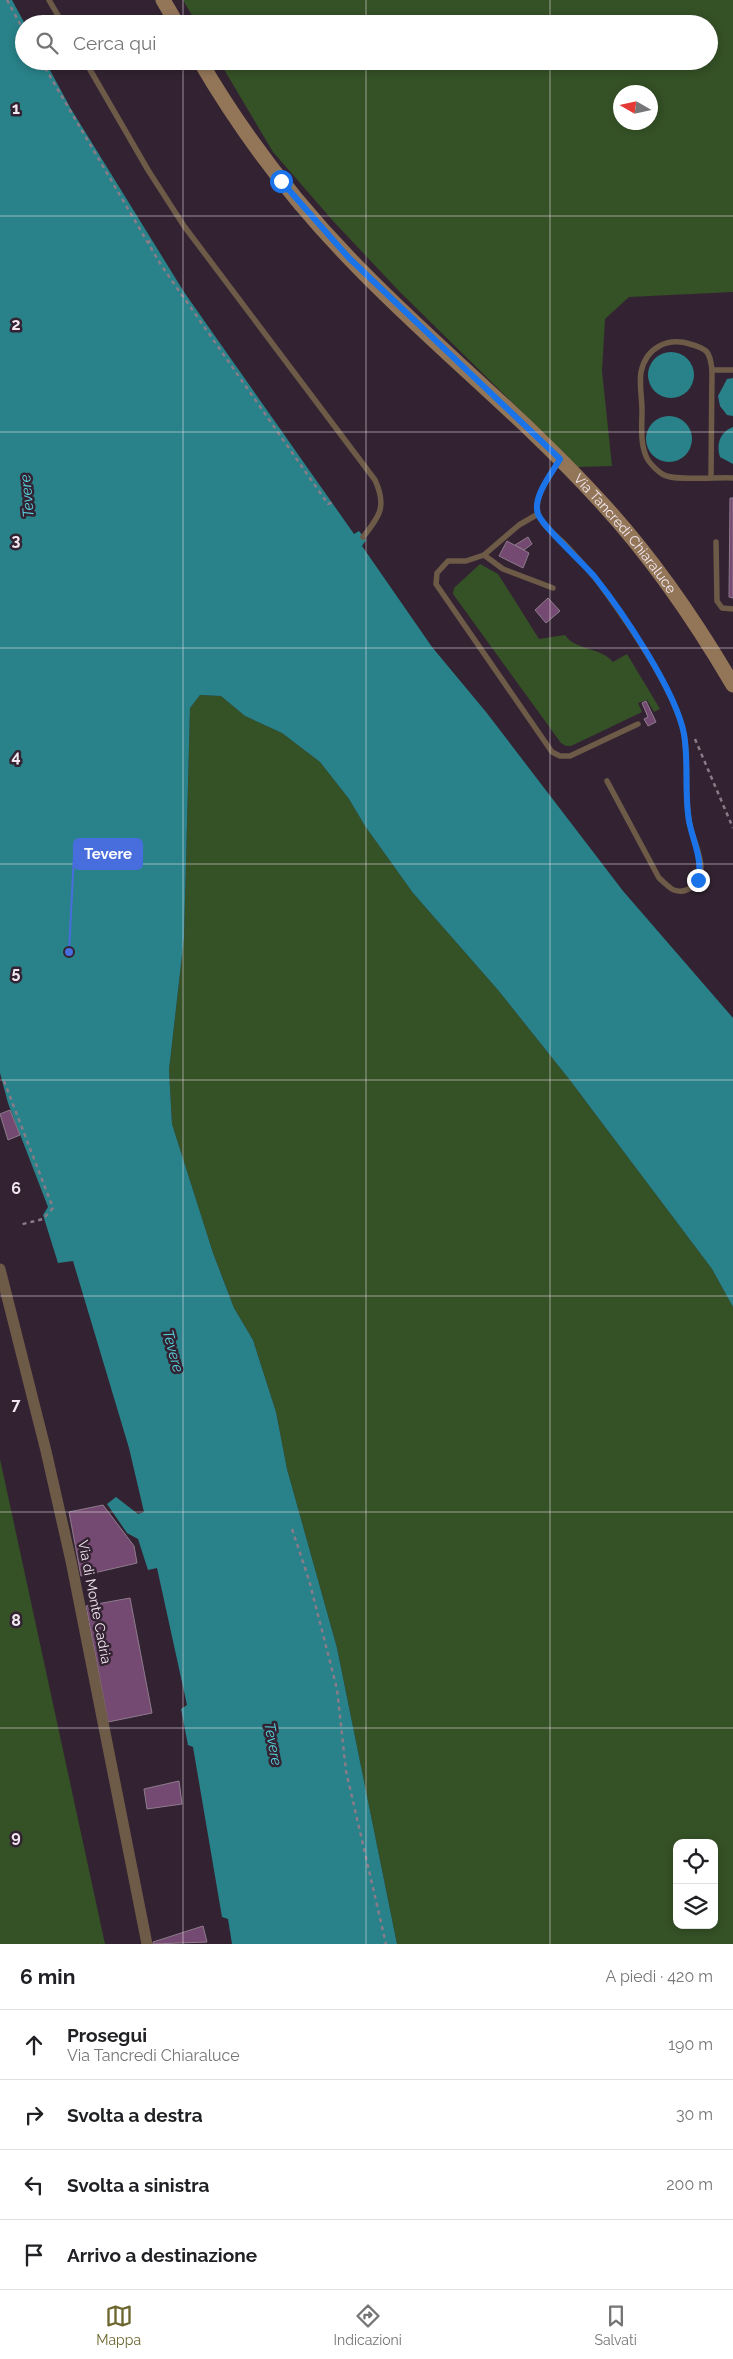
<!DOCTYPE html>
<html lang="it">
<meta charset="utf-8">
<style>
body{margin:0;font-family:Raleway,sans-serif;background:#f6f6f6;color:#202124}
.controls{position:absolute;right:15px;bottom:15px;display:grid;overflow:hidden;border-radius:10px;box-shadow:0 2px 8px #0003}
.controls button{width:45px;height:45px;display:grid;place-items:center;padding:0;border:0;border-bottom:1px solid #e0e0e0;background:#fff;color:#202124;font:25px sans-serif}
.compass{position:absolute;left:613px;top:85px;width:45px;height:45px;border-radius:50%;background:#fff;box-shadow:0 2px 8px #0003;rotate:279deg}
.stop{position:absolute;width:15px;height:15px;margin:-11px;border:4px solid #1a73e8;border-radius:50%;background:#fff}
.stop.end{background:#1a73e8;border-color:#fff;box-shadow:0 1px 5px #0008}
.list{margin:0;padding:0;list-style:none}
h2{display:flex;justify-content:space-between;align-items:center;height:65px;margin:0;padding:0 20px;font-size:21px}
h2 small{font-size:16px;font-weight:400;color:#757577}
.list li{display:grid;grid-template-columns:32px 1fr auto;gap:15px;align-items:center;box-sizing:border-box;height:70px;padding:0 20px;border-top:1px solid #e0e0e0}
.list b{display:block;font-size:19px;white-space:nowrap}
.list p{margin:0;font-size:16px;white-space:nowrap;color:#757577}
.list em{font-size:16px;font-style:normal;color:#757577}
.icon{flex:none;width:28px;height:28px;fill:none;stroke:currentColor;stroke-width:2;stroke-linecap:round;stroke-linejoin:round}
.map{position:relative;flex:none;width:733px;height:1944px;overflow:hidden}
.search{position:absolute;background:#fff;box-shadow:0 2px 8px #0003;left:15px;right:15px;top:15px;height:55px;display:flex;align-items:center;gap:12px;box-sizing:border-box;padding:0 18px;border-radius:28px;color:#757577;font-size:19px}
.sheet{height:345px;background:#fff}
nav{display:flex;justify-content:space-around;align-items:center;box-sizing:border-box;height:70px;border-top:1px solid #e0e0e0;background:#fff;font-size:14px;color:#757577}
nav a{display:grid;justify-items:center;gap:2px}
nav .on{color:#6c662e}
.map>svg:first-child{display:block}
</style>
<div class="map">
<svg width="733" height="1944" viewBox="0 0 733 1944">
<rect width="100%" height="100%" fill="#332332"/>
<g fill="#355126" fill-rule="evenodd">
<path d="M183 0H733V292L629 297 605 319 602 371 612 466 578 467 399 291 334 222 273 152 219 61H709V24H197ZM620 92H650V122H620Z"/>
<path d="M480 564 498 574 539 639 565 635C576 651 601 647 613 662L627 654 660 709 654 712 647 700 638 703 642 712 571 746H566L561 743 453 594 454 588Z"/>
<path d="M200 695 221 696 245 716 282 733 320 762 349 799 365 826 413 893 498 990 569 1079 712 1269 733 1307V1944H397L337 1648 287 1469 276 1412 253 1340 234 1308 213 1253 172 1124 169 1070 184 938 190 708ZM677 1843H714V1925H677Z"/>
<path d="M0 1459 105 1944H0Z"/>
</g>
<g fill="#298289">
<path d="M0 0H12L25 24 24 61H45L71 109 184 292 354 534 359 531 366 540 362 546 432 647 486 712 623 891 733 1018V1307L712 1269 569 1079 498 990 413 893 365 826 349 799 320 762 282 733 245 716 221 696 200 695 190 708 184 938 169 1070 172 1124 213 1253 234 1308 253 1340 276 1412 287 1469 337 1648 397 1944H232L228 1919 222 1917 193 1747 188 1745 181 1709 187 1705 157 1568 148 1570 138 1539 127 1533 107 1504 116 1497 138 1514 144 1512 129 1448 73 1261 58 1263 43 1215 48 1207 8 1103 0 1073Z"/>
<circle cx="671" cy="375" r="23"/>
<path d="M733 378V416L727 415 720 406 718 396 727 379Z"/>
<circle cx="669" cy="439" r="23"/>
<path d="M733 427V464L720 457C716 444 720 432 733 427Z"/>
</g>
<g fill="#754a72" stroke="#8e7b8c">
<path d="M730 498H733V598L729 597Z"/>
<path d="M528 537 532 544 524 550 515 545Z"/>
<path d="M507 541 529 553 523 568 499 556Z"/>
<path d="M548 598 560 611 546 623 535 610Z"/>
<path d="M646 701 656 722 648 726 644 719 648 717 642 703Z"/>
<path d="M10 1110 20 1135 8 1140 0 1114Z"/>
<path d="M103 1505 134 1546 137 1563 81 1576 69 1512Z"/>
<path d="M130 1598 152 1713 108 1722 86 1606Z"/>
<path d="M179 1781 182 1804 147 1809 144 1789Z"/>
<path d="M203 1926 207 1942 153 1944V1942Z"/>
</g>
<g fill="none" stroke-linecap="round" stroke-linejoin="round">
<g stroke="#897b88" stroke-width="2.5" stroke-dasharray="4 4" stroke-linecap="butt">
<path d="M7 0 24 31"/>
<path d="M41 61 161 265 328 504 333 502"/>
<path d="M147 243 152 240"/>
<path d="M695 739 733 828"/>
<path d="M4 1081 53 1208 43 1219 19 1225"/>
<path d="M292 1529 309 1580 337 1689 346 1771 386 1944"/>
</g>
<g stroke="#6d5b48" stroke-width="5.5">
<path d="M49 0 63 24"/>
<path d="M85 61 148 170 184 226 375 480C387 506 380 516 363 537"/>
<path d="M712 370H733"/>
<path d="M559 461C551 474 531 499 539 516 544 527 555 535 564 543 576 556 588 569 599 583 626 620 675 690 684 734 689 763 684 791 689 820 691 836 701 852 701 868 701 882 688 895 674 890 669 888 664 882 659 878L607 781"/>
<path d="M711 477 712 370C710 352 708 349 690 344 667 337 646 348 641 372 639 384 642 398 642 410 642 425 640 442 646 456 648 462 658 472 664 475 675 481 719 477 733 478"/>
<path d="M538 514 519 525 484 555 466 561H448L437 573 436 584 552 752 560 756H570L638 724"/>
<path d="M716 542 717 601 722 608 733 609"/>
<path d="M484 555 503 569 553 588"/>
</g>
<path stroke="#6d5b48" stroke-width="11" d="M0 1269 46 1451 71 1561 147 1944"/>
<g stroke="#937658" stroke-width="15">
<path d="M163 0 177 24"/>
<path id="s1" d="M200 61C242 133 292 199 350 259 430 343 522 415 600 501 651 556 695 620 733 685"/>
</g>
</g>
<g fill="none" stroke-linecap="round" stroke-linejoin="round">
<path stroke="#1a73e8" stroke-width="6" d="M281 181 349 258 560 459C552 473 532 497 538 514 542 526 583 563 594 576 622 611 676 691 684 734 689 763 684 792 689 821 693 842 703 859 698 880"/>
</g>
<path fill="none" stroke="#f3e8f2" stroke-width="1" stroke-opacity="0.55" d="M183 0V24M366 0V24M550 0V24M183 61V1944M366 61V1944M550 61V1944M0 216H733M0 432H733M0 648H733M0 864H733M0 1080H733M0 1296H733M0 1512H733M0 1728H733"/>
<g text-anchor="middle" stroke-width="5" stroke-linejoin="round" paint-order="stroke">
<g font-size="14" fill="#f3e8f2" stroke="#332332">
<text dy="5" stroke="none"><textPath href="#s1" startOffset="638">Via Tancredi Chiaraluce</textPath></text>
<text transform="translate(95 1602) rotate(79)" y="5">Via di Monte Cadria</text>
</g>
<g font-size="15" font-style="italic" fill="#59d9e3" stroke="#332332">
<text transform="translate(27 496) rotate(-95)" y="5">Tevere</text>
<text transform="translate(173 1351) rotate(75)" y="5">Tevere</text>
<text transform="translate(273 1744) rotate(80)" y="5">Tevere</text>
</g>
</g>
<g font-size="16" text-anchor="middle" font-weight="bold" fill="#f3e8f2" stroke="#332332" stroke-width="5" stroke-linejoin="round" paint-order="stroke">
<text x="16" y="114">1</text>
<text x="16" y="330">2</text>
<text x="16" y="546">3</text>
<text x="16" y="762">4</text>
<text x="16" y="978">5</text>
<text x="16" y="1194">6</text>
<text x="16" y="1410">7</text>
<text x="16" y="1626">8</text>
<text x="16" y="1842">9</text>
</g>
<path fill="none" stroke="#486ddd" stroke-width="2" d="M69 952L74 854"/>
<circle fill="#486ddd" stroke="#332332" stroke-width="2" cx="69" cy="952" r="5"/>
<rect fill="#486ddd" stroke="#486ddd" stroke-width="2" x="74" y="839" width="68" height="30" rx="5"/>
<g font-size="15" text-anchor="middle" font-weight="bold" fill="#fff">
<text x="108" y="859">Tevere</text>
</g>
</svg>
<div class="controls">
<button><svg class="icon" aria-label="locate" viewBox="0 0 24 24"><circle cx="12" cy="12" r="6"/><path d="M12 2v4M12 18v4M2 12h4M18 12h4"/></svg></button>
<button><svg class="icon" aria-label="layers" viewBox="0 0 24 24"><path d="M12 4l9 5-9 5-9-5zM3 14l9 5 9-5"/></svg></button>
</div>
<svg class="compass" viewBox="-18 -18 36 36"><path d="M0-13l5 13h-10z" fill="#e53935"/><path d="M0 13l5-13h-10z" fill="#757577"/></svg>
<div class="stop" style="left:281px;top:181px"></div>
<div class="stop end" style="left:698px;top:880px"></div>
<div class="search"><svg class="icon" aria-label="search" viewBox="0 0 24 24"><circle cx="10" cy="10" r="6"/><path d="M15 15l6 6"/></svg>Cerca qui</div>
</div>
<section class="sheet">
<h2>6 min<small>A piedi · 420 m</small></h2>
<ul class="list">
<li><svg class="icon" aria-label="ahead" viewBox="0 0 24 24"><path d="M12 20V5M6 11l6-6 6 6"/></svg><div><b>Prosegui</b><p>Via Tancredi Chiaraluce</p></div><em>190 m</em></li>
<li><svg class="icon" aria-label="right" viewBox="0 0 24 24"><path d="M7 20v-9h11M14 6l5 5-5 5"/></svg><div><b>Svolta a destra</b></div><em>30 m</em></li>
<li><svg class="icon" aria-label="left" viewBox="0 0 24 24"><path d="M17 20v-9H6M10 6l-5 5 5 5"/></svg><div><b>Svolta a sinistra</b></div><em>200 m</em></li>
<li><svg class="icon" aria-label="arrive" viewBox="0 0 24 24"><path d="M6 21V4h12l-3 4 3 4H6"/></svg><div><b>Arrivo a destinazione</b></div></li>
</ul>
</section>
<nav>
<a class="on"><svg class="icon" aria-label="map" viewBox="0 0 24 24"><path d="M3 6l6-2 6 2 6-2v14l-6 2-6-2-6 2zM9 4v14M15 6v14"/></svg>Mappa</a>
<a><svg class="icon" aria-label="directions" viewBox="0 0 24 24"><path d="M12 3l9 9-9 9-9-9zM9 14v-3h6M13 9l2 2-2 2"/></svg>Indicazioni</a>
<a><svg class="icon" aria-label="saved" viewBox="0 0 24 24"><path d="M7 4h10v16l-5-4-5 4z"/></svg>Salvati</a>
</nav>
